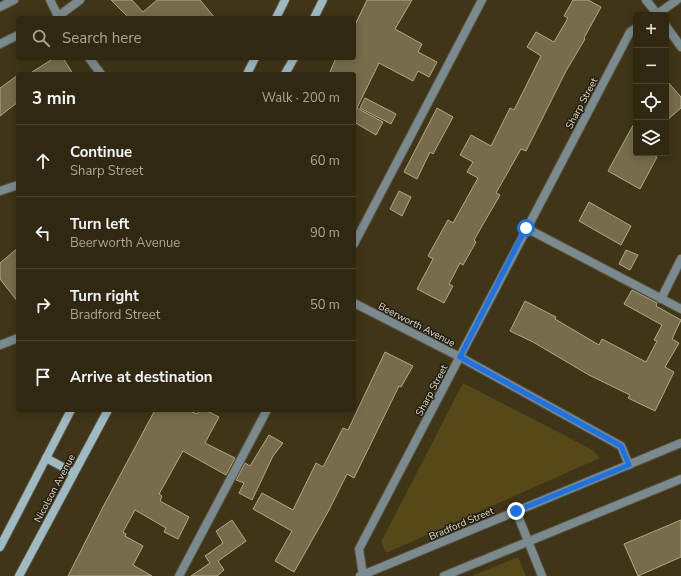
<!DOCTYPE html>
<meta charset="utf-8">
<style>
body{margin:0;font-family:"Nunito Sans",sans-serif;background:#383019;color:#f1f3f6}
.controls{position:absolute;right:12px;top:12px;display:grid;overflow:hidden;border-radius:4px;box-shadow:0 2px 10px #0003}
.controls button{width:36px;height:36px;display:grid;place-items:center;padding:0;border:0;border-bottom:1px solid #4b4430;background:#302810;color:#f1f3f6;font:20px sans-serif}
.stop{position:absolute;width:12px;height:12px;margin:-9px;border:3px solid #1a73e8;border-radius:50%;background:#fff}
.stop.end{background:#1a73e8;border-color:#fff;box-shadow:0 1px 4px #0008}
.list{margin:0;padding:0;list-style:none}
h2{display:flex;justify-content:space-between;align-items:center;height:52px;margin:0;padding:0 16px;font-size:17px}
h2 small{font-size:13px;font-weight:400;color:#a8a69f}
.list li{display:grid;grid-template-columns:26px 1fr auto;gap:12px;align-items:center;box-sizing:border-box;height:72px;padding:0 16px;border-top:1px solid #4b4430}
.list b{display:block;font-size:15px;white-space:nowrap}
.list p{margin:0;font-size:13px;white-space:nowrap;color:#a8a69f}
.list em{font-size:13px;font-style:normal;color:#a8a69f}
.icon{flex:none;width:22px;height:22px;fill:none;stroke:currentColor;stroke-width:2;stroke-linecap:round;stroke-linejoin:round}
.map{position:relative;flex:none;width:681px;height:576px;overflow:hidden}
.search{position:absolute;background:#302810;box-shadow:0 2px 10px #0003;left:16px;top:16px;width:340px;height:44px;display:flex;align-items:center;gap:10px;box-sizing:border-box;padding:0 14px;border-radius:4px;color:#a8a69f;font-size:15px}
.panel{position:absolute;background:#302810;box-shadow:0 2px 10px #0003;left:16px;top:72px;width:340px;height:340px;border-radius:4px}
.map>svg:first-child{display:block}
</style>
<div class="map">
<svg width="681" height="576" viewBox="0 0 681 576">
<rect width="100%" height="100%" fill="#403516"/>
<g fill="#574817">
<path d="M463 383 591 449 600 458 386 553 381 542Z"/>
<path d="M518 557 526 576H472Z"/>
</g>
<g fill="#776c4b" stroke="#b4a986">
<path d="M111 0H132L143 12 157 0H200L215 18H129Z"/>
<path d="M367 0H412L395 29 422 44 418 52 437 62 429 77 418 71 413 81 379 63 357 108 383 122 376 135 354 122V74H329L336 58H354V27Z"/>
<path d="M573 0H588L601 7 584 38 585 39 566 71 526 151 521 149 496 193 500 195 474 240 476 242 463 265 460 263 449 284 453 286 444 303 417 289 433 259 428 256 448 220 453 223 478 178 467 172 473 162 460 155 471 135 491 146 510 108 514 110 541 56 527 47 536 32 554 42 568 18 564 16Z"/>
<path d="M54 58H63L73 74H29Z"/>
<path d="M18 75V102L0 116V88Z"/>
<path d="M666 80 681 97V108L666 121Z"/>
<path d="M365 98 396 114 391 124 360 108Z"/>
<path d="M437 108 453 117 433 154 430 152 417 179 404 172Z"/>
<path d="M636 120V153H650L657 157 640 189 608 171Z"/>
<path d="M399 191 411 197 402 216 390 209Z"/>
<path d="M589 202 631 226 621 245 579 221Z"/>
<path d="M18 248V302L0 279V263Z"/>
<path d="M626 250 638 255 630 270 619 264Z"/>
<path d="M632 290 657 303 656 306 681 320 672 339 679 343 665 367 674 372 655 411 628 398 630 395 589 375 533 342 510 331 525 301 556 317 555 319 599 345 602 339 646 362 657 341 654 340 662 325 624 304Z"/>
<path d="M385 352 413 366 401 387 399 386 354 478 347 474 329 510 294 572 275 561 292 531 253 509 262 493 293 510 316 463 323 467 343 428 348 430Z"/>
<path d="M155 410H188L197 414 200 410H205L219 417 205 443 235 458 226 475 183 451 159 494 162 496 160 501 189 517 178 539 164 532 166 528 135 510 123 532 126 534 125 536 143 546 133 565 152 576H68L103 507Z"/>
<path d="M269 435 283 443 273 456 252 500 239 493 244 483 236 480 245 463 250 466Z"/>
<path d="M232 520 246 541 218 561 224 570 217 576H191L210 563 205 556 223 543 216 531Z"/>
<path d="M681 520V557L638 576 624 544Z"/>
</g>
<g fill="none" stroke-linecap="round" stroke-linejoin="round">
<g stroke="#5d5336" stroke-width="10">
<g id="service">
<path d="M0 191 18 185"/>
<path d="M526 228 681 309"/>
<path d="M354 244 482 0"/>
<path d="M661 299 681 259"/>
<path d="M179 576 267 410"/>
</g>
</g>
<g stroke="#5d5336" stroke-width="10">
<g id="minor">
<path d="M50 0 59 18"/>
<path d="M646 0 658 15"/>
<path d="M656 15 677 0"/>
<path d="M666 26 681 47"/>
<path d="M89 58 101 74"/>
<path d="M354 303 460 357 621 446 629 465"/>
<path d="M0 345 18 338"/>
<path d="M516 511 542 576"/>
<path d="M363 575 359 549 630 32 636 28"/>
</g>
</g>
<g stroke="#5d5336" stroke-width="10">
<g id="tertiary">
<path d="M0 7 14 0"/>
<path d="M56 18 80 0"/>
<path d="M0 44 18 35"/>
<path d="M360 576 681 443"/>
<path d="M444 576 681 479"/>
</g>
</g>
<g stroke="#5d5336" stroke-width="10">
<g id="secondary">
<path d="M276 18 285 0"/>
<path d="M314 18 323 0"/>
<path d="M247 74 255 58"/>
<path d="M285 74 294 58"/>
<path d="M46 458 74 473"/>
<path d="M0 547 71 410"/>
<path d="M19 576 108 410"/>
</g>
</g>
<use href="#service" stroke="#798b91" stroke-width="8"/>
<use href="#minor" stroke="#798b91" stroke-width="8"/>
<use href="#tertiary" stroke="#798b91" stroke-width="8"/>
<use href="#secondary" stroke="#9ebac5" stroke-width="8"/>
</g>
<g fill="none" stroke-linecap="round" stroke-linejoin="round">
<path stroke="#1a73e8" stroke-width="5" d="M516 511 629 465 621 446 460 357 526 228"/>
</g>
<g text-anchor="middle" stroke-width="3" stroke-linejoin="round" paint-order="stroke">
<g font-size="10" fill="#e1dbc9" stroke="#221d10">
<text transform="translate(581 103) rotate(-62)" y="4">Sharp Street</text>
<text transform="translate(417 324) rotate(27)" y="4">Beerworth Avenue</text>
<text transform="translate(431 390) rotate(-62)" y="4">Sharp Street</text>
<text transform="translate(54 488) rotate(-62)" y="4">Nicolson Avenue</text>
<text transform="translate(461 523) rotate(-23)" y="4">Bradford Street</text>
</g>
</g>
</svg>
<div class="controls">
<button>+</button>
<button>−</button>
<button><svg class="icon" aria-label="locate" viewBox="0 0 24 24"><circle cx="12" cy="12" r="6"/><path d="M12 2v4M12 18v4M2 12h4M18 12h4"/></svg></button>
<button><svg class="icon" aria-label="layers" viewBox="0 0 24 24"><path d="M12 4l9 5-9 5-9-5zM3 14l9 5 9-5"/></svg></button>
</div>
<div class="stop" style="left:526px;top:228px"></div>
<div class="stop end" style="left:516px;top:511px"></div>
<div class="search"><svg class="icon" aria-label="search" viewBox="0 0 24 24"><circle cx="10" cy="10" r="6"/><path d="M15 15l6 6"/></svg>Search here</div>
<section class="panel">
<h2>3 min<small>Walk · 200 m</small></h2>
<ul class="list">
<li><svg class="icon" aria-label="ahead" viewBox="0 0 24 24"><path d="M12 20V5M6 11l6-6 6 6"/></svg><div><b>Continue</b><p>Sharp Street</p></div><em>60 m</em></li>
<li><svg class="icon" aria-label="left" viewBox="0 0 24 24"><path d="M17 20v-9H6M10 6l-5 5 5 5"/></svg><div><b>Turn left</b><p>Beerworth Avenue</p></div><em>90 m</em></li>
<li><svg class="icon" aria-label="right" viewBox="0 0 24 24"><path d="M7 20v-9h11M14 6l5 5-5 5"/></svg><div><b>Turn right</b><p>Bradford Street</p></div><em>50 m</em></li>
<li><svg class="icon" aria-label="arrive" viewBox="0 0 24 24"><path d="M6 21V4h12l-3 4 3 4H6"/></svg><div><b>Arrive at destination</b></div></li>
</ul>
</section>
</div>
